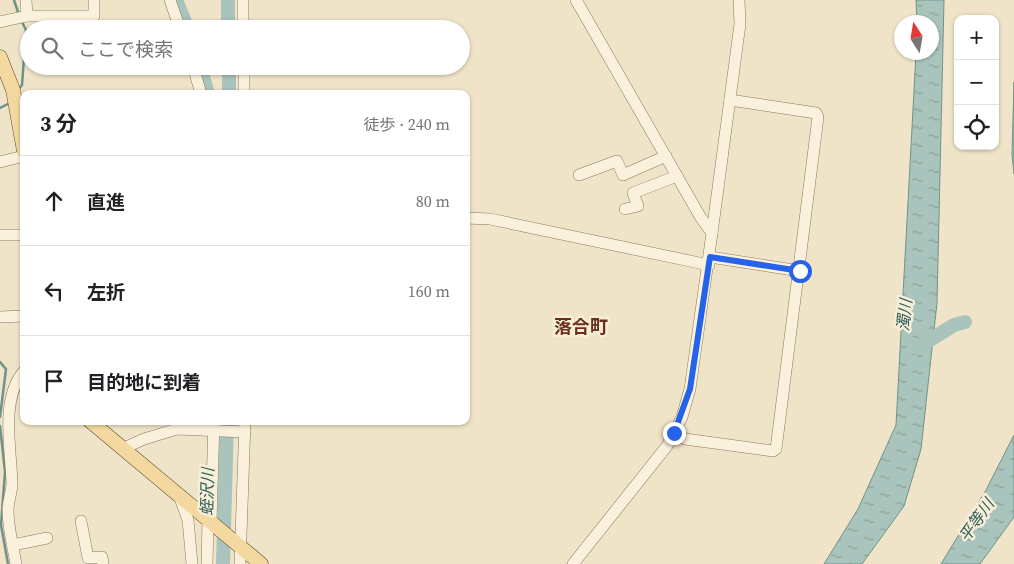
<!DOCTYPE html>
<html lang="ja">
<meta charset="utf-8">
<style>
body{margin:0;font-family:"Source Serif 4","Noto Sans JP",serif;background:#f6f6f6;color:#202124}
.controls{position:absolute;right:15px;top:15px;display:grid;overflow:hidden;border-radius:10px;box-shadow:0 1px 4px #0004}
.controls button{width:45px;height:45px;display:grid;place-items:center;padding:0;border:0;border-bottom:1px solid #e0e0e0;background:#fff;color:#202124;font:25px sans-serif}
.compass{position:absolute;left:894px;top:15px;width:45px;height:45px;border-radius:50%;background:#fff;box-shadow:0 1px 4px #0004;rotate:349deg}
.stop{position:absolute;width:15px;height:15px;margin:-11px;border:4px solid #2563eb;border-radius:50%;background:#fff}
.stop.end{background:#2563eb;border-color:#fff;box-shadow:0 1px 5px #0008}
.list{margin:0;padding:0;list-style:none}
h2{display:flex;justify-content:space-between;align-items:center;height:65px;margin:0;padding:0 20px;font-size:21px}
h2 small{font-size:16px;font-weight:400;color:#757577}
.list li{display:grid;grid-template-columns:32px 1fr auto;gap:15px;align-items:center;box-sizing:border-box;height:90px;padding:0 20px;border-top:1px solid #e0e0e0}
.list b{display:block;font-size:19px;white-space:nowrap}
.list em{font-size:16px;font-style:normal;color:#757577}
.icon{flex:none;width:28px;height:28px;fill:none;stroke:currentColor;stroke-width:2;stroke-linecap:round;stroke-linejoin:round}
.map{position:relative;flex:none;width:1014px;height:564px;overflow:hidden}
.search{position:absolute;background:#fff;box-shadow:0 1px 4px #0004;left:20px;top:20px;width:450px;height:55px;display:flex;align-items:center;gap:12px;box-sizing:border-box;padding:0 18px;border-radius:28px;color:#757577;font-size:19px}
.panel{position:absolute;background:#fff;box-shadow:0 1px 4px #0004;left:20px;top:90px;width:450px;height:335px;border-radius:10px}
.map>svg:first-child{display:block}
</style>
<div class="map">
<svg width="1014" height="564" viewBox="0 0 1014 564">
<defs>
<pattern id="water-ripples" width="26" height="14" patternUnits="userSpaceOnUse" patternTransform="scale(1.25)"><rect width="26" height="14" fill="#a9c4bc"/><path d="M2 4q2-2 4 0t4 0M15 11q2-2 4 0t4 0" fill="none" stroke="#8ba098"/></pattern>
</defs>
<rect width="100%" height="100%" fill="#f0e4c8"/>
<g fill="url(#water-ripples)" stroke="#6f938a">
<path d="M916 0H944L937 303 921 449 904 506 862 564H824L858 509 896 425 916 53 932 52V22H917Z"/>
<path d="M1014 82V174L1012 155Z"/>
<path d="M1014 435V517L980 564H941L986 490Z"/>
</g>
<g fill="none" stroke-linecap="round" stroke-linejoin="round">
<g stroke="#6f938a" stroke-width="2.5">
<path d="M14 0 19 15"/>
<path d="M18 90 22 85 26 30 21 20"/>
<path d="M0 108 10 103"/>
<path d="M0 362 6 369 0 417"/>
<path d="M0 426 5 472 1 525 8 564"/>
</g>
<g stroke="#a9c4bc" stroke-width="14">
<path d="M176 0 188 29"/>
<path d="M228 0V29"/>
<path d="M200 66 208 94"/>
<path d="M229 66V94"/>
<path d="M917 348 954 325 965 322"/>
<path d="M223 564 227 421"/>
</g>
<g stroke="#8d765c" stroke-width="12">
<g id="minor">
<path d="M26 0 27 16"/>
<path d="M170 0 180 29"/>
<path d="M243 0V29"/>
<path d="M0 22 27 16H94V0"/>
<path d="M193 66 201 94"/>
<path d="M244 66V94"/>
<path d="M0 162 24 156"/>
<path d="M579 175 617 161 623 175 666 156"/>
<path d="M625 209 638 206 633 193 677 176"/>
<path d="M466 218 490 219 709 265"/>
<path d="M712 233 740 24 739 0"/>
<path d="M0 235H24"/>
<path d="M710 257 800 271"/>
<path d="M0 317 24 316"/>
<path d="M674 433 685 439 773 451 776 449 818 117 816 113 730 100"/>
<path d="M122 449 144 439 177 429 245 432"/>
<path d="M180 498 188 520 192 564"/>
<path d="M81 521 88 558 102 557 103 564"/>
<path d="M211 522 214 421"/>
<path d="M13 545 47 538"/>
<path d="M16 564C13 546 8 528 8 510 8 501 12 492 12 483 11 448 0 399 24 371"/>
<path d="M207 564 208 521"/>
<path d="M240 564 245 421"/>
<path d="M573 564 667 446 682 417 690 389 712 233 701 218 576 0"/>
</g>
</g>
<g stroke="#5b4430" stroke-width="15">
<g id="major">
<path d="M0 57 13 90 24 151"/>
<path d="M90 421 261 564"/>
</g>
</g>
<use href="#minor" stroke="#faf1dc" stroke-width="11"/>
<use href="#major" stroke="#f3d9a0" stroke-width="14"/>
</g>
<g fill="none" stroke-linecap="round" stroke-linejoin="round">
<path stroke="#2563eb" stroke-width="6" d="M674 433 690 389 710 257 800 271"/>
</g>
<g text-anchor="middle" stroke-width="5" stroke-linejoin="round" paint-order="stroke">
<g font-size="16" font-style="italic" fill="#2f5d5a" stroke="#f7eed8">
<text transform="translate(904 315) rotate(-84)" y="6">濁川</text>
<text transform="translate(207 492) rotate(-89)" y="6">蛭沢川</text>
<text transform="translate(976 520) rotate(-55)" y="6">平等川</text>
</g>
<g font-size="18" font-weight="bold" fill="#6b2e1e" stroke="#f7eed8">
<text x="581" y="333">落合町</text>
</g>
</g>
</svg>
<div class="controls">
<button>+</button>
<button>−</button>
<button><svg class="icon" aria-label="locate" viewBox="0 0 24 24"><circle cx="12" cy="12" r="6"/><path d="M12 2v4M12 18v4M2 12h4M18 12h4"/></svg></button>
</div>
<svg class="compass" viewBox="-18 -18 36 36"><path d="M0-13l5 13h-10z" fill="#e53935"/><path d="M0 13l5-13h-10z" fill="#757577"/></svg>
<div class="stop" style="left:800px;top:271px"></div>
<div class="stop end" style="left:674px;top:433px"></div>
<div class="search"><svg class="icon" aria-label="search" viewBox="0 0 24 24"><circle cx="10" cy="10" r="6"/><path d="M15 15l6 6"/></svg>ここで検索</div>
<section class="panel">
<h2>3 分<small>徒歩 · 240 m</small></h2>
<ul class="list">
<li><svg class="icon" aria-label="ahead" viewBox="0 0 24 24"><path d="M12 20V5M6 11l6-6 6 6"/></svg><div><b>直進</b></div><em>80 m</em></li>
<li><svg class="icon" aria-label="left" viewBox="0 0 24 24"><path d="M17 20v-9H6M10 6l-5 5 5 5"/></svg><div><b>左折</b></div><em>160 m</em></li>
<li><svg class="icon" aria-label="arrive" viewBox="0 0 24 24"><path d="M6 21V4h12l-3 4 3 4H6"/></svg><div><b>目的地に到着</b></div></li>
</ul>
</section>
</div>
